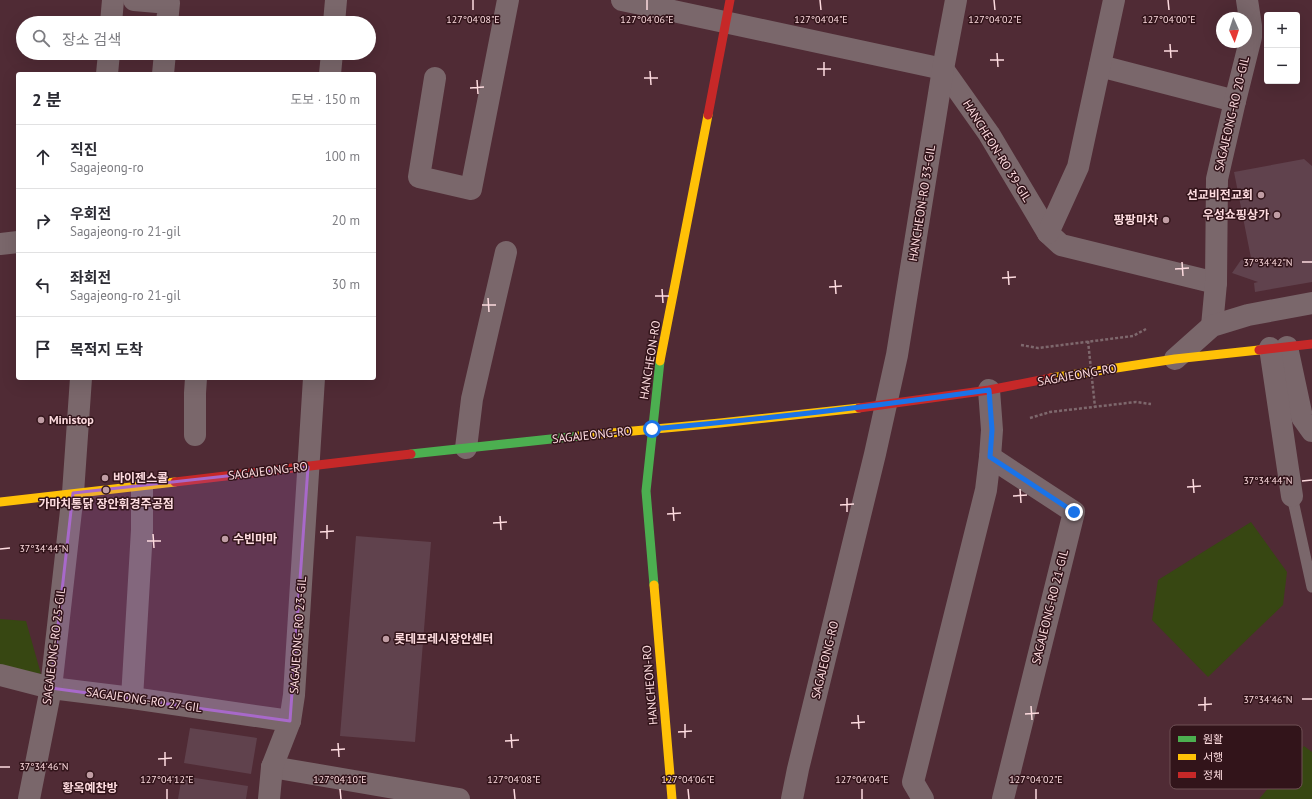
<!DOCTYPE html>
<html lang="ko">
<meta charset="utf-8">
<style>
body{margin:0;font-family:"PT Sans","Noto Sans KR",sans-serif;background:#f7f7f7;color:#2b2b33}
.controls{position:absolute;right:12px;top:12px;display:grid;overflow:hidden;border-radius:4px;box-shadow:0 4px 16px #0002}
.controls button{width:36px;height:36px;display:grid;place-items:center;padding:0;border:0;border-bottom:1px solid #e1e1e2;background:#fff;color:#2b2b33;font:20px sans-serif}
.compass{position:absolute;left:1216px;top:12px;width:36px;height:36px;border-radius:50%;background:#fff;box-shadow:0 4px 16px #0002;rotate:177deg}
.stop{position:absolute;width:12px;height:12px;margin:-9px;border:3px solid #1a73e8;border-radius:50%;background:#fff}
.stop.end{background:#1a73e8;border-color:#fff;box-shadow:0 1px 4px #0008}
.list{margin:0;padding:0;list-style:none}
h2{display:flex;justify-content:space-between;align-items:center;height:52px;margin:0;padding:0 16px;font-size:17px}
h2 small{font-size:13px;font-weight:400;color:#7c7c81}
.list li{display:grid;grid-template-columns:26px 1fr auto;gap:12px;align-items:center;box-sizing:border-box;height:64px;padding:0 16px;border-top:1px solid #e1e1e2}
.list b{display:block;font-size:15px;white-space:nowrap}
.list p{margin:0;font-size:13px;white-space:nowrap;color:#7c7c81}
.list em{font-size:13px;font-style:normal;color:#7c7c81}
.icon{flex:none;width:22px;height:22px;fill:none;stroke:currentColor;stroke-width:2;stroke-linecap:round;stroke-linejoin:round}
.map{position:relative;flex:none;width:1312px;height:799px;overflow:hidden}
.search{position:absolute;background:#fff;box-shadow:0 4px 16px #0002;left:16px;top:16px;width:360px;height:44px;display:flex;align-items:center;gap:10px;box-sizing:border-box;padding:0 14px;border-radius:22px;color:#7c7c81;font-size:15px}
.panel{position:absolute;background:#fff;box-shadow:0 4px 16px #0002;left:16px;top:72px;width:360px;height:308px;border-radius:4px}
.map>svg:first-child{display:block}
</style>
<div class="map">
<svg width="1312" height="799" viewBox="0 0 1312 799">
<rect width="100%" height="100%" fill="#502b35"/>
<g fill="#374712">
<path d="M1251 522 1287 572 1283 605 1208 677 1152 620 1158 580Z"/>
<path d="M0 619 26 621 41 674 0 666Z"/>
<path d="M1304 746 1312 752V799H1259Z"/>
</g>
<g fill="#60424d">
<path d="M1304 159 1312 166V282L1255 292 1254 283 1258 282 1232 273 1241 260 1251 258 1234 172Z"/>
<path d="M356 536 431 542 415 742 340 736Z"/>
<path d="M190 728 257 738 251 774 184 763Z"/>
<path d="M182 776 248 786 246 799H178Z"/>
</g>
<g fill="none" stroke-linecap="round" stroke-linejoin="round">
<g stroke="#7e686d" stroke-width="2.5" stroke-dasharray="3 2" stroke-linecap="butt">
<path d="M1021 345 1038 348 1133 336 1146 329"/>
<path d="M1030 418 1050 412 1136 402 1151 404"/>
</g>
<path stroke="#7a676b" stroke-width="11" d="M1292 496 1312 587"/>
<g stroke="#7a676b" stroke-width="22">
<path d="M134 0 169 3 167 23"/>
<path d="M622 0 943 69 989 134 1048 233 1061 245 1216 283"/>
<path d="M111 23 113 0"/>
<path d="M334 23 336 0"/>
<path d="M1100 66 1235 101"/>
<path d="M107 74 109 53"/>
<path d="M163 74 165 53"/>
<path d="M330 74 332 53"/>
<path d="M435 78 419 177 471 189 508 0"/>
<path d="M1048 233 1078 167 1114 0"/>
<path d="M0 244 18 242"/>
<path d="M1212 326 1216 283 1217 179 1235 101 1251 37V26L1247 0"/>
<path d="M1287 347 1302 417 1312 431"/>
<path d="M1270 348 1292 496"/>
<path d="M1175 359 1212 326 1248 315 1312 303"/>
<path d="M195 435V393L196 378"/>
<path d="M466 448 472 399 506 252"/>
<path d="M990 457 1074 512 1003 799"/>
<path d="M0 675 51 688 132 698 290 721"/>
<path d="M132 698 142 530V485"/>
<path d="M272 767 459 799"/>
<path d="M29 799 51 688 73 493 81 378"/>
<path d="M269 799 272 767 290 721 294 695 314 378"/>
<path d="M792 799 798 769 875 454 897 355 943 69 956 0"/>
<path d="M923 799 913 782 986 490 990 457 992 430 989 390"/>
</g>
<g stroke="#4caf50" stroke-width="9">
<path d="M411 454 579 436"/>
<path d="M654 585 646 491 660 361"/>
</g>
<g stroke="#ffc107" stroke-width="9">
<path d="M660 361 708 115"/>
<path d="M1051 378 1175 359 1259 350"/>
<path d="M579 436 720 423 859 408"/>
<path d="M0 502 175 482"/>
<path d="M654 585 672 799"/>
</g>
<g stroke="#c62828" stroke-width="9">
<path d="M708 115 730 0"/>
<path d="M1259 350 1312 344"/>
<path d="M859 408 989 390 1051 378"/>
<path d="M175 482 411 454"/>
</g>
<path stroke="#7e686d" stroke-width="2.5" stroke-dasharray="3 2" stroke-linecap="butt" d="M1088 341 1095 407"/>
</g>
<g fill="none" stroke-linecap="round" stroke-linejoin="round">
<path stroke="#1a73e8" stroke-width="5" d="M652 429C765 419 877 406 989 390L992 430 990 457 1074 512"/>
</g>
<path fill="#a869ca" fill-opacity="0.2" stroke="#a869ca" stroke-width="3" stroke-linejoin="round" d="M308 467 290 721 51 688 73 493Z"/>
<path fill="none" stroke="#fddbdf" stroke-width="1.5" d="M473 0V10M647 0V10M820 0 821 10M994 0 995 10M1168 0 1169 10M1170 44 1171 58M1164 51H1178M997 53 998 67M990 60H1004M824 62V76M817 69H831M650 71 651 85M644 78H658M477 80 478 94M470 88 484 87M1182 262 1183 276M1302 262H1312M1175 269 1189 268M1008 271 1009 285M1002 278 1016 277M835 280 836 294M829 287 842 286M662 289 663 303M655 296H669M488 298 489 312M482 305H496M1193 479 1194 493M1302 481 1312 480M1187 487 1201 486M1020 489 1021 503M1013 496 1027 495M847 498V512M840 505 854 504M673 507 674 521M667 514 681 513M500 516 501 530M493 523 507 522M327 525V539M320 532 334 531M153 534 154 548M147 541H161M0 549 10 548M1205 697V711M1302 699H1312M1198 705 1212 704M1031 706 1032 720M1025 714 1039 713M858 715 859 729M851 723 865 722M685 724V738M678 732 692 731M511 734 512 748M505 741 519 740M338 743 339 757M331 750 345 749M165 752V766M158 759 172 758M0 767H10M167 789V799M340 789 341 799M514 789 515 799M688 789 689 799M862 789V799M1036 789V799"/>
<g fill="#c09da4" stroke="#32141a" stroke-width="1.5">
<circle cx="1261" cy="195" r="4"/>
<circle cx="1277" cy="215" r="4"/>
<circle cx="1166" cy="220" r="4"/>
<circle cx="41" cy="420" r="4"/>
<circle cx="105" cy="478" r="4"/>
<circle cx="106" cy="490" r="4"/>
<circle cx="225" cy="539" r="4"/>
<circle cx="386" cy="639" r="4"/>
<circle cx="90" cy="775" r="4"/>
</g>
<g text-anchor="middle" stroke-width="3" stroke-linejoin="round" paint-order="stroke">
<g font-size="12" fill="#fddbdf" stroke="#32141a">
<text transform="translate(1232 114) rotate(-77)" y="4">SAGAJEONG-RO 20-GIL</text>
<text transform="translate(997 151) rotate(58)" y="4">HANCHEON-RO 39-GIL</text>
<text transform="translate(922 203) rotate(-81)" y="4">HANCHEON-RO 33-GIL</text>
<text transform="translate(650 360) rotate(-81)" y="4">HANCHEON-RO</text>
<text transform="translate(1077 375) rotate(-10)" y="4">SAGAJEONG-RO</text>
<text transform="translate(592 435) rotate(-6)" y="4">SAGAJEONG-RO</text>
<text transform="translate(268 471) rotate(-7)" y="4">SAGAJEONG-RO</text>
<text transform="translate(1050 607) rotate(-76)" y="4">SAGAJEONG-RO 21-GIL</text>
<text transform="translate(298 635) rotate(-86)" y="4">SAGAJEONG-RO 23-GIL</text>
<text transform="translate(54 646) rotate(-83)" y="4">SAGAJEONG-RO 25-GIL</text>
<text transform="translate(825 660) rotate(-76)" y="4">SAGAJEONG-RO</text>
<text transform="translate(650 685) rotate(-95)" y="4">HANCHEON-RO</text>
<text transform="translate(144 700) rotate(8)" y="4">SAGAJEONG-RO 27-GIL</text>
</g>
<g font-size="12" font-weight="bold" fill="#fddbdf" stroke="#32141a" text-anchor="start">
<text x="1253" y="199" text-anchor="end">선교비전교회</text>
<text x="1269" y="219" text-anchor="end">우성쇼핑상가</text>
<text x="1158" y="224" text-anchor="end">팡팡마차</text>
<text x="49" y="424">Ministop</text>
<text x="113" y="482">바이젠스콜</text>
<text x="106" y="508" text-anchor="middle">가마치통닭 장안휘경주공점</text>
<text x="233" y="543">수빈마마</text>
<text x="394" y="643">롯데프레시장안센터</text>
<text x="90" y="792" text-anchor="middle">황옥예찬방</text>
</g>
</g>
<rect x="1170" y="725" width="132" height="64" rx="6" fill="#32141a" stroke="#6f5055" stroke-width="1"/>
<rect x="1178" y="736" width="18" height="6" fill="#4caf50"/>
<rect x="1178" y="754" width="18" height="6" fill="#ffc107"/>
<rect x="1178" y="772" width="18" height="6" fill="#c62828"/>
<g font-size="11" fill="#fddbdf">
<text x="1203" y="743">원활</text>
<text x="1203" y="761">서행</text>
<text x="1203" y="779">정체</text>
</g>
<g font-size="10" text-anchor="middle" fill="#fddbdf" stroke="#32141a" stroke-width="3" stroke-linejoin="round" paint-order="stroke">
<text x="473" y="23">127°04'08"E</text>
<text x="647" y="23">127°04'06"E</text>
<text x="821" y="23">127°04'04"E</text>
<text x="995" y="23">127°04'02"E</text>
<text x="1169" y="23">127°04'00"E</text>
<text x="1268" y="266">37°34'42"N</text>
<text x="1268" y="484">37°34'44"N</text>
<text x="44" y="552">37°34'44"N</text>
<text x="1268" y="703">37°34'46"N</text>
<text x="44" y="770">37°34'46"N</text>
<text x="167" y="783">127°04'12"E</text>
<text x="340" y="783">127°04'10"E</text>
<text x="514" y="783">127°04'08"E</text>
<text x="688" y="783">127°04'06"E</text>
<text x="862" y="783">127°04'04"E</text>
<text x="1036" y="783">127°04'02"E</text>
</g>
</svg>
<div class="controls">
<button>+</button>
<button>−</button>
</div>
<svg class="compass" viewBox="-18 -18 36 36"><path d="M0-13l5 13h-10z" fill="#e53935"/><path d="M0 13l5-13h-10z" fill="#7c7c81"/></svg>
<div class="stop" style="left:652px;top:429px"></div>
<div class="stop end" style="left:1074px;top:512px"></div>
<div class="search"><svg class="icon" aria-label="search" viewBox="0 0 24 24"><circle cx="10" cy="10" r="6"/><path d="M15 15l6 6"/></svg>장소 검색</div>
<section class="panel">
<h2>2 분<small>도보 · 150 m</small></h2>
<ul class="list">
<li><svg class="icon" aria-label="ahead" viewBox="0 0 24 24"><path d="M12 20V5M6 11l6-6 6 6"/></svg><div><b>직진</b><p>Sagajeong-ro</p></div><em>100 m</em></li>
<li><svg class="icon" aria-label="right" viewBox="0 0 24 24"><path d="M7 20v-9h11M14 6l5 5-5 5"/></svg><div><b>우회전</b><p>Sagajeong-ro 21-gil</p></div><em>20 m</em></li>
<li><svg class="icon" aria-label="left" viewBox="0 0 24 24"><path d="M17 20v-9H6M10 6l-5 5 5 5"/></svg><div><b>좌회전</b><p>Sagajeong-ro 21-gil</p></div><em>30 m</em></li>
<li><svg class="icon" aria-label="arrive" viewBox="0 0 24 24"><path d="M6 21V4h12l-3 4 3 4H6"/></svg><div><b>목적지 도착</b></div></li>
</ul>
</section>
</div>
